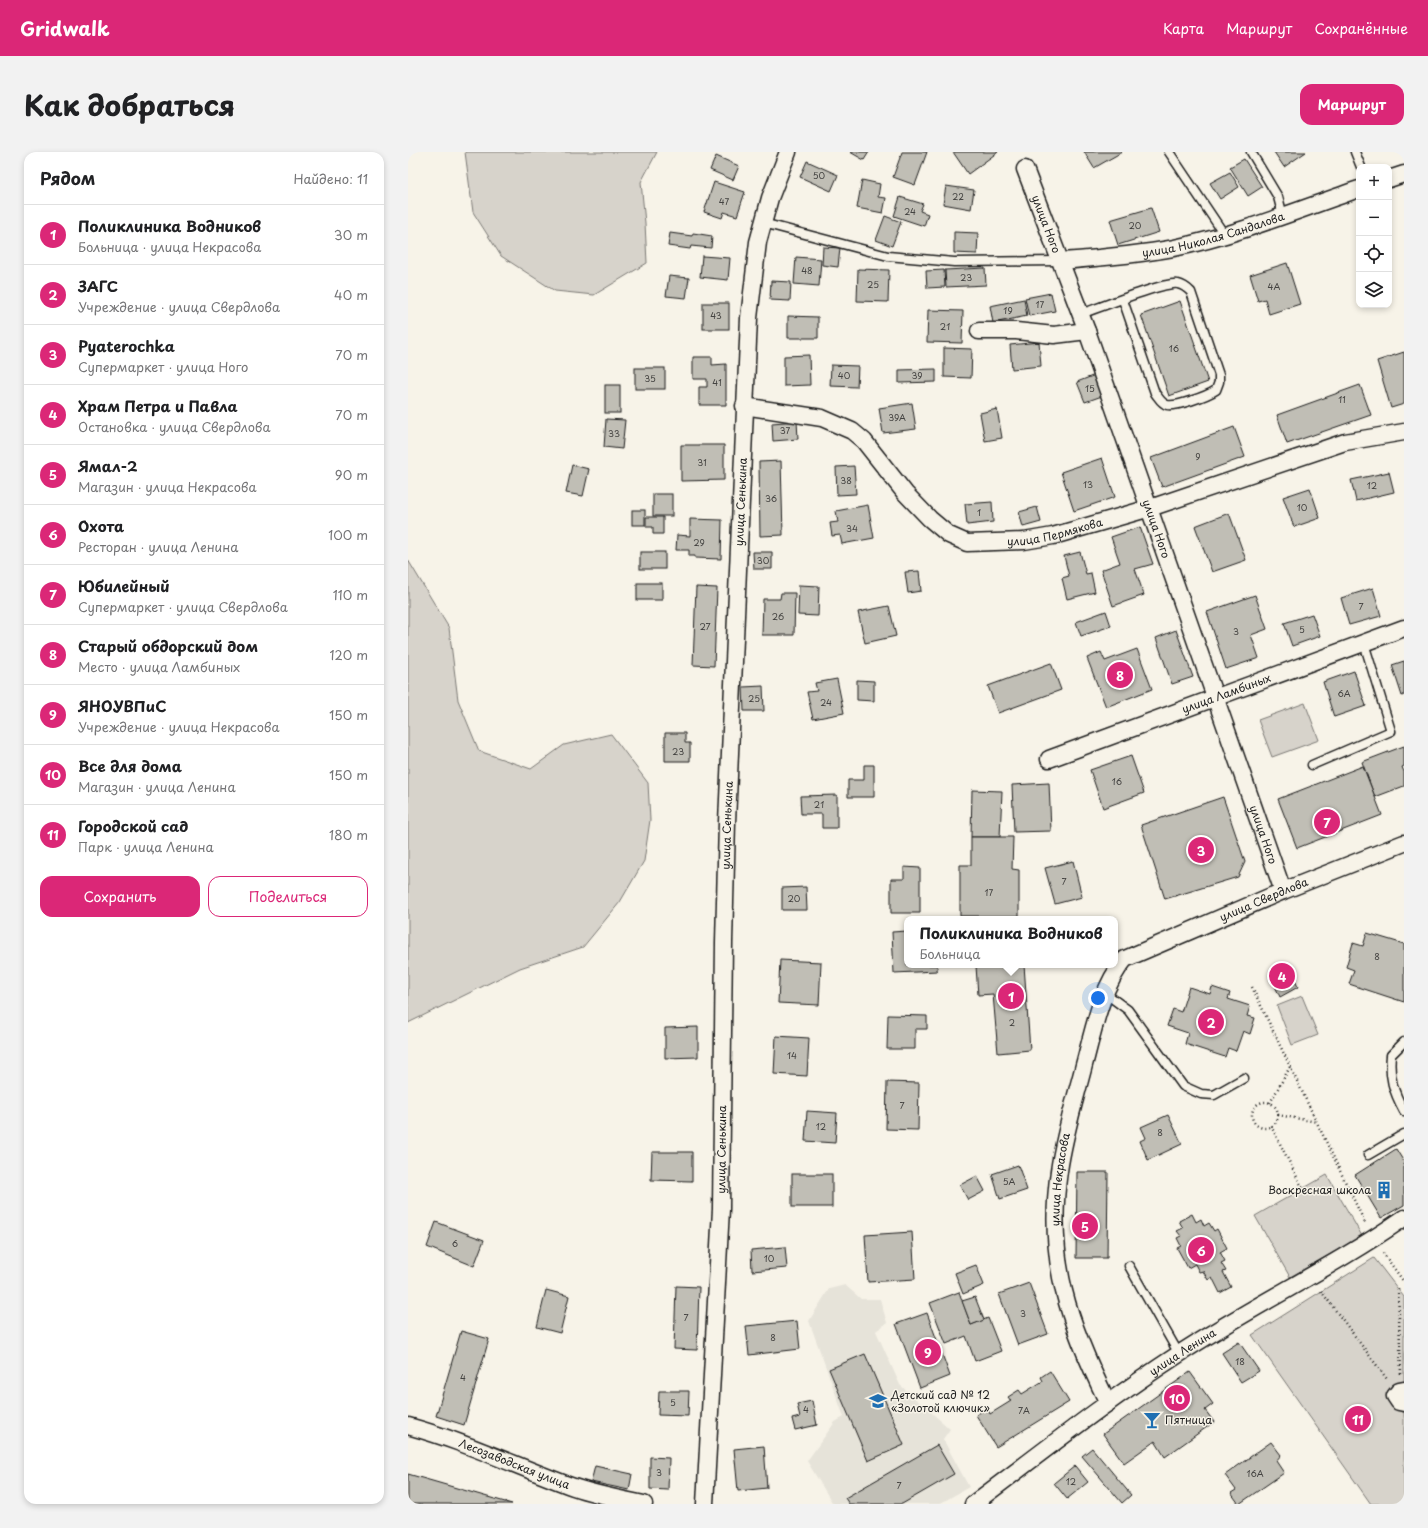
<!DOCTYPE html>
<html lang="ru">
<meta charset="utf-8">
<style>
body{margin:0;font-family:"Playpen Sans",sans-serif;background:#f2f2f2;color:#202124}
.controls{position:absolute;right:12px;top:12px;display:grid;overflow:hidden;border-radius:8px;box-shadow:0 2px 6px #0003}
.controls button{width:36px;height:36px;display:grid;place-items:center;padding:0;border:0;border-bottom:1px solid #e0e0e0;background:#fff;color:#202124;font:20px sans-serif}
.you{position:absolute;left:690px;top:846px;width:14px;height:14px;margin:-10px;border:3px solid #fff;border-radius:50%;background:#1a73e8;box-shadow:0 0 0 6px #1a73e833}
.badge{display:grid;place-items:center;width:26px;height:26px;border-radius:50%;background:#db2777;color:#fff;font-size:13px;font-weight:700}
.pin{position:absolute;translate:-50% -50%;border:2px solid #fff;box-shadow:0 1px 4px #0006}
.popup{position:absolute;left:496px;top:764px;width:214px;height:52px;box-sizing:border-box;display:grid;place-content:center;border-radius:8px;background:#fff;filter:drop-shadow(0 1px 3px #0005);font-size:13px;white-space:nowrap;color:#757577}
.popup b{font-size:15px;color:#202124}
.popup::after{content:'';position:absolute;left:50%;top:100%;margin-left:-8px;border:8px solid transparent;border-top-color:#fff}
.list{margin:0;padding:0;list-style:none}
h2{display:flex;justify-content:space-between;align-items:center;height:52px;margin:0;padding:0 16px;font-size:17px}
h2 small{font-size:13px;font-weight:400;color:#757577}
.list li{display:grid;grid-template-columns:26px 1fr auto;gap:12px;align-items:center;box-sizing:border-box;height:60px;padding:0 16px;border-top:1px solid #e0e0e0}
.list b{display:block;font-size:15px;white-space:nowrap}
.list p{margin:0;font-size:13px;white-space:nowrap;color:#757577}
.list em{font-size:13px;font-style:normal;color:#757577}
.actions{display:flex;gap:8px;padding:12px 16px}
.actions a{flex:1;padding:9px 0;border:1px solid #db2777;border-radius:12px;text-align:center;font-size:14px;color:#db2777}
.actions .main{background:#db2777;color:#fff}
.icon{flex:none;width:22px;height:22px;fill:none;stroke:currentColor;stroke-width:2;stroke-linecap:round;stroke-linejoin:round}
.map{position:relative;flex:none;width:996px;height:1352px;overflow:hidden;border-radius:12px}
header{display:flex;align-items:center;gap:24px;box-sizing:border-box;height:56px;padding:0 20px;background:#db2777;color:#fff}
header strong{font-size:19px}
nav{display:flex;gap:22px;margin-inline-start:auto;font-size:14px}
.intro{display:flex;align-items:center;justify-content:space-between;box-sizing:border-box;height:96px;padding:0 24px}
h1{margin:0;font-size:28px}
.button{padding:10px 18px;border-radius:12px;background:#db2777;color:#fff;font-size:14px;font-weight:700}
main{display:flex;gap:24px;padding:0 24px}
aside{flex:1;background:#fff;border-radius:12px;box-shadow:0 2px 6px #0003}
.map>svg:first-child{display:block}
</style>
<header>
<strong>Gridwalk</strong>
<nav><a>Карта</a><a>Маршрут</a><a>Сохранённые</a></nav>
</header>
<div class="intro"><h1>Как добраться</h1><a class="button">Маршрут</a></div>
<main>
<aside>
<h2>Рядом<small>Найдено: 11</small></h2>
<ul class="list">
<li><span class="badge">1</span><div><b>Поликлиника Водников</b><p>Больница · улица Некрасова</p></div><em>30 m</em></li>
<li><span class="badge">2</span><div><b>ЗАГС</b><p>Учреждение · улица Свердлова</p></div><em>40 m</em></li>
<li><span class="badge">3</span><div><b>Pyaterochka</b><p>Супермаркет · улица Ного</p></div><em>70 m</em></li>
<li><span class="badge">4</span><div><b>Храм Петра и Павла</b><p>Остановка · улица Свердлова</p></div><em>70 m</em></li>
<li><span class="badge">5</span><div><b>Ямал-2</b><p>Магазин · улица Некрасова</p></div><em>90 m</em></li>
<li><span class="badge">6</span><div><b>Охота</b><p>Ресторан · улица Ленина</p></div><em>100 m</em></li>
<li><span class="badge">7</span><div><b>Юбилейный</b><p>Супермаркет · улица Свердлова</p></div><em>110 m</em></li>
<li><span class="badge">8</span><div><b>Старый обдорский дом</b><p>Место · улица Ламбиных</p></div><em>120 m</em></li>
<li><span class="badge">9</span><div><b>ЯНОУВПиС</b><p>Учреждение · улица Некрасова</p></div><em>150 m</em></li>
<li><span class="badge">10</span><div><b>Все для дома</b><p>Магазин · улица Ленина</p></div><em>150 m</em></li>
<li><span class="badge">11</span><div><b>Городской сад</b><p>Парк · улица Ленина</p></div><em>180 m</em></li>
</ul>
<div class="actions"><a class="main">Сохранить</a><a>Поделиться</a></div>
</aside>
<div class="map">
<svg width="996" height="1352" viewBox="0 0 996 1352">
<rect width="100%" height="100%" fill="#f7f3e8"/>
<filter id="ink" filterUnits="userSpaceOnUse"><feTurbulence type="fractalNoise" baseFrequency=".025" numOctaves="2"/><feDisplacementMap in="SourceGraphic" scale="8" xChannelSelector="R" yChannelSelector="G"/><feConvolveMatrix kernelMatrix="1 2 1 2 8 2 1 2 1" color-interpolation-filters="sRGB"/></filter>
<g filter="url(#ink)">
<path fill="#e6e3d9" d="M437 1133 453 1147H472L479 1171 468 1179 492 1233 542 1277 535 1287 561 1335 531 1352H425L399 1309 427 1270 436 1265 401 1169 421 1137Z"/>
<g fill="#d7d3cb" stroke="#7a7874">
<path d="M57 0H249L233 30 237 71 239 111 186 143 147 139 93 104 65 60Z"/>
<path d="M0 408 41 476 50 548 71 599 123 617 156 593 203 582 240 631 242 668 236 709 212 750 175 795 112 816 0 871Z"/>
<path d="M897 551 911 588 864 605 850 568Z"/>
<path d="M894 844 910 883 884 893 869 854Z"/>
<path d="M919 1023 954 1084 882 1125 847 1064Z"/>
<path d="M966 1106 996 1145V1352H963L844 1183Z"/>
</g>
<g fill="#c0beb5" stroke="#1c1c1c">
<path d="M442 0H461L456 8Z"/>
<path d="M494 0H519L507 33 485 25Z"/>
<path d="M545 0H590L560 22Z"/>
<path d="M676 0H714L686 16Z"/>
<path d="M866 0H898L876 15Z"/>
<path d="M308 4 331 14 325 28 302 18Z"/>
<path d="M836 7 854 35 840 44 822 15Z"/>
<path d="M399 9 430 23 423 39 392 25Z"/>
<path d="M822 20 831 35 812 47 802 31Z"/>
<path d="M454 28 472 32 470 45 478 46 475 61 449 56Z"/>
<path d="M306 30 337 40 329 64 316 60 314 66 296 60Z"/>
<path d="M538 34 566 38 563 57 535 52Z"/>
<path d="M492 45 515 52 512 59 520 62 516 74 486 64Z"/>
<path d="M743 56 751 80 710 93 702 68Z"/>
<path d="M477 64 493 70 484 94 468 88Z"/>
<path d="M546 80 570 81 569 102 546 101Z"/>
<path d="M262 81 284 84 285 81 304 84 303 96 283 94 282 97 260 94Z"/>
<path d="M415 95 432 96 430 115 414 113Z"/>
<path d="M294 104 322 106 320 128 292 125Z"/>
<path d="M388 105 413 107 411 134 386 132Z"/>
<path d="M879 111 892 152 861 162 857 147 850 149 842 123Z"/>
<path d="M577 116 578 133 538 135 537 118Z"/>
<path d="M450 117 481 118 480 150 449 149Z"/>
<path d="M536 118 537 135 519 136 518 119Z"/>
<path d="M261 124 281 126 278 146 258 144Z"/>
<path d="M363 129 383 130 382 149 362 148Z"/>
<path d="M643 141 647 159 621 164 617 146Z"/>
<path d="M616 147 619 164 585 171 582 154Z"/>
<path d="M772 149 800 230 761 244 733 163Z"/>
<rect x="295" y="151" width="26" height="26"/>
<path d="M520 158 555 159 554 191 519 190Z"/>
<path d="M380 164 410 165V186H380Z"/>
<path d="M631 190 633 214 604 217 602 193Z"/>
<path d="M536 196 564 197 563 226 536 225Z"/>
<path d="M996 200V252L983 256 969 209Z"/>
<path d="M401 203 402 233 376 234V204Z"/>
<path d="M285 205H304V213L318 212V253H291V235H299V227H285Z"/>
<path d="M423 213 450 214 449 235 422 234Z"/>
<rect x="227" y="216" width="30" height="21"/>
<path d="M528 217V230L491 231V218Z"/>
<path d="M687 223 694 244 677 250 669 230Z"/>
<rect x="197" y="233" width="15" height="28"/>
<path d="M952 233 963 263 879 292 869 263Z"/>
<path d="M504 251 508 277 475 281 471 256Z"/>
<path d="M589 257 594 286 577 289 572 261Z"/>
<path d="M198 267 217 268 214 297 196 295Z"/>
<path d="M389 269 390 287 365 289 364 271Z"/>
<path d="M826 275 837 305 754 335 743 306Z"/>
<path d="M273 293H316V328L273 329Z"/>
<path d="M694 306 707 345 666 359 653 320Z"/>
<path d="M373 309 375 383 352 384 351 310Z"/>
<path d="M164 313 181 317 175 344 158 341Z"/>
<path d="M446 314 448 342 429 343 428 315Z"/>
<path d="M981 320 986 340 948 349 943 328Z"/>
<path d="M902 336 912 366 886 375 875 345Z"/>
<rect x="245" y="342" width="19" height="22"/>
<path d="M584 350 585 370 559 373 557 352Z"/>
<path d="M460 353 466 386 434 392 432 383 424 384 422 371 430 370 428 359Z"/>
<path d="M629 355 633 370 615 375 611 360Z"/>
<rect x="224" y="358" width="13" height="15"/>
<path d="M821 361 838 408 804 420 787 374Z"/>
<path d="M238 365H255V382H245V375H238Z"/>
<path d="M282 367 314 368 313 407 287 406V404H281V398H268L269 383 282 384Z"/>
<path d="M732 375 745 412 727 417 736 443 705 454 693 418 712 411 703 385Z"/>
<rect x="232" y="400" width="25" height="17"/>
<path d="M345 400H364V417H346Z"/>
<path d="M672 400 678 422 683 421 687 440 659 447 654 426 661 424 656 404Z"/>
<path d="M511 419 513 439 500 441 497 420Z"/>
<rect x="229" y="431" width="25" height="17"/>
<path d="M391 433 411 434 410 464 390 463Z"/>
<path d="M288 435 309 436 306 514 285 513Z"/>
<path d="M965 436 973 464 941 473 933 446Z"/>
<path d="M373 441H387L386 483H354L355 447H372Z"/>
<path d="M847 443 859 477 843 483 851 506 818 517 799 460Z"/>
<path d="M481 454 488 484 457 491 450 460Z"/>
<path d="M698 459 703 474 673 484 668 470Z"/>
<path d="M904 462 912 484 884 494 876 471Z"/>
<path d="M768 478 785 525 764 532 748 486Z"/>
<path d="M729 497 744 537 698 555 679 506 693 500 697 509Z"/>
<path d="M996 509V543L994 544 984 513Z"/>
<path d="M643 511 653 538 590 561 580 534Z"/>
<path d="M946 519 958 554 926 565 915 530Z"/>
<path d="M429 527 436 561 405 567 399 540 409 539 407 531Z"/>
<path d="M449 528 466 529V549L449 548Z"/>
<path d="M355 534 356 559H336L335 535Z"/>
<path d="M257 581H277V591H282V609H257Z"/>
<path d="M996 594V614L994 615 996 620V634L967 645 954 610Z"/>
<path d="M723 604 736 641 695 656 682 618Z"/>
<path d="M456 613H466V645H440V628H456Z"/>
<path d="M955 614 974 663 889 696 870 647Z"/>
<path d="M641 631 643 679 606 680 604 633Z"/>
<path d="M564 638 594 639 592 685H563Z"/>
<path d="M429 643V676H414V662H393L392 644Z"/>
<path d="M815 645 837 710 830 725 757 747 733 673Z"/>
<path d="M563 685H605L604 717 611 718V764H552V713H563Z"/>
<path d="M665 709 674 745 647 752 637 716Z"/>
<path d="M496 715 512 716V761H483V727H496Z"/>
<path d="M398 735 399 758H374V736Z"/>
<path d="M499 779V813H529V819L486 821 484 780Z"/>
<path d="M959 781 996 792V850L941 832 946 818 938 815 945 791 955 794Z"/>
<path d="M372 808 413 810 411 853 370 851Z"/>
<path d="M585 813H616L622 898 590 901 585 842 570 843 568 814Z"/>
<path d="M885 824 890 835 872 845 867 834Z"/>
<path d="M781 835 802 842 804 835 822 841 820 847 842 854 839 864 847 866 842 882 835 879 828 899 820 896 817 905 777 892 780 881 759 874 765 857 773 860Z"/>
<path d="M480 863 519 864V877H507V897H479Z"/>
<path d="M290 875V905L257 906V876Z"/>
<path d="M368 884 401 886 399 924 366 922Z"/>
<path d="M479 930 511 931 510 978 478 977Z"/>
<path d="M399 959 429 961 427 991 397 989Z"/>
<path d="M760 963 774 992 740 1008 732 989 738 986 733 975Z"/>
<path d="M988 997 996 1010V1053L973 1066 947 1023Z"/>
<path d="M244 1000H284V1029L243 1028Z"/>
<path d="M610 1013 619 1038 592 1047 584 1022Z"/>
<path d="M669 1020H700L699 1106H668Z"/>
<rect x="384" y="1022" width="40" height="33"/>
<path d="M569 1024 577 1039 560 1048 552 1033Z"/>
<path d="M784 1062 788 1070 793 1067 796 1074 801 1071 806 1079 809 1077 819 1096 812 1100 817 1109 813 1111 818 1119 815 1120 823 1135 812 1141 804 1125 800 1128 795 1119 791 1120 787 1112 780 1116 769 1096 773 1094 769 1086 773 1084 769 1079 775 1076 771 1069Z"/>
<path d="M28 1070 76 1088 66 1114 19 1095Z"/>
<path d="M504 1080 507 1127 460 1130 457 1083Z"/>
<path d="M377 1095 379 1116 344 1119 343 1098Z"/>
<path d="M568 1113 576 1133 555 1142 547 1121Z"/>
<path d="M621 1131 640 1182 610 1193 591 1142Z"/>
<path d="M268 1134 291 1135 289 1198 266 1197Z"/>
<path d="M138 1138 161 1144 152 1181 129 1175Z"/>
<path d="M551 1140 563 1173 580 1166 593 1199 567 1209 558 1184 538 1192 522 1151Z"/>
<path d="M567 1145 576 1168 563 1173 554 1149Z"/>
<path d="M519 1161 542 1224 512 1236 488 1172Z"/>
<path d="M389 1169 392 1197 341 1203 338 1174Z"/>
<path d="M53 1179 81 1187 56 1273 28 1264Z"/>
<path d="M831 1190 851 1219 833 1230 814 1201Z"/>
<path d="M457 1202 496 1293 460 1309 421 1217Z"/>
<path d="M642 1219 661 1250 588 1295 568 1263 579 1256 582 1262 603 1249 600 1245 611 1238 614 1242 635 1229 633 1225Z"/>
<path d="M782 1220 805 1252 797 1258 806 1270 757 1305 747 1289 716 1311 695 1282Z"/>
<path d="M251 1239H281L280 1264 250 1263Z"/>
<path d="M404 1249 409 1273 387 1278 384 1267 392 1265 389 1252Z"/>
<path d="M863 1290 873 1303 868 1309 876 1321 831 1352 823 1341 828 1338 817 1323Z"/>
<path d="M529 1293 546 1322 494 1352H441L437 1346Z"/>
<path d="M356 1294 359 1336 330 1339 326 1297Z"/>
<path d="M684 1296 723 1343 714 1351 674 1304Z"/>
<path d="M242 1305 261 1306 260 1338 242 1337Z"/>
<path d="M187 1314 224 1322 221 1338 183 1330Z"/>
<path d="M667 1314 680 1330 659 1347 646 1331Z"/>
<path d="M0 1322 104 1352H0Z"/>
</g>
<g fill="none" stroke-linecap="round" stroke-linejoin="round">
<g stroke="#1c1c1c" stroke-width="11">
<g id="lane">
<path d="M761 0 816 82"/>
<path d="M843 0 870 45 875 64"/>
<path d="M947 0 953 15"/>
<path d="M355 71 480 104 546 110 653 109"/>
<path d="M673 162C690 156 758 129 770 132 775 133 779 136 783 140L811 223V230L808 238C799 244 768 255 759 253 753 251 751 246 747 241L715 148"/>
<path d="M904 613 983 579 956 491"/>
<path d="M697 841 720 858 775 934 793 942 806 943 836 926"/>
<path d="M996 890 983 903C981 925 985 939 996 959"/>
<path d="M960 1003 996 982"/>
<path d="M721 1114 771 1202"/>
</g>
</g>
<g stroke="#1c1c1c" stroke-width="19">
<g id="street">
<path id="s1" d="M617 17 679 179 875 739"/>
<path d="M981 27 996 22"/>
<path id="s2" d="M654 109C692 106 729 103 766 96 829 83 890 58 951 37"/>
<path d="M571 179H608L646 183 679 179"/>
<path id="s3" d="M336 254 414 266 444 279 456 289 497 341 522 367 541 383 559 391 616 389 645 384 742 356 937 290 996 280"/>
<path id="s4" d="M641 607 996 476"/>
<path d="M996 1238 991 1239 987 1244 991 1250 996 1251"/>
<path id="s5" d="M700 1251C661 1172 638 1109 651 1019 656 983 667 948 676 913 686 876 693 836 717 807L875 739 996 691"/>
<path id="s6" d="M0 1274C55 1289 106 1313 160 1333 184 1342 211 1347 236 1352"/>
<path id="s7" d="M297 1352 313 1057 316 790 319 670 341 166 350 90 362 46 380 0"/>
<path id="s8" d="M565 1352C633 1301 700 1248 771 1202 844 1154 924 1116 996 1066"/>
</g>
</g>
<g stroke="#1c1c1c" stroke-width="2.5" stroke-dasharray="1 3" stroke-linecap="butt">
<path d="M844 835 958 1073"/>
<circle cx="857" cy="963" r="13"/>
<path d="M862 951 882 915"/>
<path d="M870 963 909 970"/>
<path d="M863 974 895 1037"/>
<path d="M975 1101 996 1130"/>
<path d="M990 1137 993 1222"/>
<path d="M913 1139 979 1227"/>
</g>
<use href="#lane" stroke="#f7f3e8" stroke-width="8"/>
<use href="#street" stroke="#f7f3e8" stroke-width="16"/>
</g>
</g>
<defs>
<g id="building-bare" transform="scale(1.38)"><path d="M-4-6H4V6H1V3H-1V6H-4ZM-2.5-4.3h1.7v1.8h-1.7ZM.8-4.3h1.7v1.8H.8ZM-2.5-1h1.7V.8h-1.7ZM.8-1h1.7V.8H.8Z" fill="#1f6fb2" stroke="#f7f3e8" stroke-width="2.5" paint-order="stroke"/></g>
<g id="school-bare" transform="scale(1.38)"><path d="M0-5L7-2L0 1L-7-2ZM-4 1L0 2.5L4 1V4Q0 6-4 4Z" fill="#1f6fb2" stroke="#f7f3e8" stroke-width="2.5" paint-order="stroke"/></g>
<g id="bar-bare" transform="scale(1.38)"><path d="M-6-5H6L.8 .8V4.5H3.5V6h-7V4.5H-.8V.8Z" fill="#1f6fb2" stroke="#f7f3e8" stroke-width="2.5" paint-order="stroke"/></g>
</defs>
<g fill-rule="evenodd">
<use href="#building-bare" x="976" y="1038"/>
<use href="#school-bare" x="470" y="1249"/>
<use href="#bar-bare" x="744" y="1268"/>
</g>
<g text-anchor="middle" stroke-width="3" stroke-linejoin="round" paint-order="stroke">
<g font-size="9" fill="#454442">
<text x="411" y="27">50</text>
<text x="550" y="48">22</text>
<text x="316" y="53">47</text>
<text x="502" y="63">24</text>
<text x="727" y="77">20</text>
<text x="399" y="122">48</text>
<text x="558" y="129">23</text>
<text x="465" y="136">25</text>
<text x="866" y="138">4А</text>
<text x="632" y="156">17</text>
<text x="600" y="162">19</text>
<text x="308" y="167">43</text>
<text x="537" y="178">21</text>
<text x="766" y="200">16</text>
<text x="436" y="227">40</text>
<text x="509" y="227">39</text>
<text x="242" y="230">35</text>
<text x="309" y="234">41</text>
<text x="682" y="240">15</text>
<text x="934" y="251">11</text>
<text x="489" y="269">39А</text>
<text x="377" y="282">37</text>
<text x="206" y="285">33</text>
<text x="790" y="308">9</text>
<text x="294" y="314">31</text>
<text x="438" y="332">38</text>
<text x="680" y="336">13</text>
<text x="964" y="337">12</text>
<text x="363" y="350">36</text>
<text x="894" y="359">10</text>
<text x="571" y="364">1</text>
<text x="444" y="380">34</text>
<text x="291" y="394">29</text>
<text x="355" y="412">30</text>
<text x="953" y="458">7</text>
<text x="370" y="468">26</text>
<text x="297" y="478">27</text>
<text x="894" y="481">5</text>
<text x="828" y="483">3</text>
<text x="936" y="545">6А</text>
<text x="346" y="550">25</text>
<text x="418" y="554">24</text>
<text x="270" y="603">23</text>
<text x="709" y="633">16</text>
<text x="411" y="656">21</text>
<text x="656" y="733">7</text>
<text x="581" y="744">17</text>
<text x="386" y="750">20</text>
<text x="969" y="808">8</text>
<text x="604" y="874">2</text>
<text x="384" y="907">14</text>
<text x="494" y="957">7</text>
<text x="413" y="978">12</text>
<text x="752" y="984">8</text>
<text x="601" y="1033">5А</text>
<text x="47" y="1095">6</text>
<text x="361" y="1110">10</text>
<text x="615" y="1165">3</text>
<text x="278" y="1169">7</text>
<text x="365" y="1189">8</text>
<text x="832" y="1213">18</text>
<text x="55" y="1229">4</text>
<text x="265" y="1254">5</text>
<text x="398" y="1261">4</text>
<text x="616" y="1262">7А</text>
<text x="251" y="1324">3</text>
<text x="847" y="1325">16А</text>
<text x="663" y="1333">12</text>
<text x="491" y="1337">7</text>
</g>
<g font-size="11" fill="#1c1c1c" stroke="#f7f3e8">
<text dy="4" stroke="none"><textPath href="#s1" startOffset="59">улица Ного</textPath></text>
<text dy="4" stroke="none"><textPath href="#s2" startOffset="154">улица Николая Сандалова</textPath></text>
<text dy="4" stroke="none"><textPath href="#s7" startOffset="1003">улица Сенькина</textPath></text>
<text dy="4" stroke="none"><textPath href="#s1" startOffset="383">улица Ного</textPath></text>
<text dy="4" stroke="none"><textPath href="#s3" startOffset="363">улица Пермякова</textPath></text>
<text dy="4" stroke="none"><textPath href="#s4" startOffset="189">улица Ламбиных</textPath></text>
<text dy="4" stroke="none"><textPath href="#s7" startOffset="679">улица Сенькина</textPath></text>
<text dy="4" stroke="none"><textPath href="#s1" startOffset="707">улица Ного</textPath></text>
<text dy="4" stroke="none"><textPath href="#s5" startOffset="616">улица Свердлова</textPath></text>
<text dy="4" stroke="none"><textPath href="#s7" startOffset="355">улица Сенькина</textPath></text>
<text dy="4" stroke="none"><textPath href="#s5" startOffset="233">улица Некрасова</textPath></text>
<text dy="4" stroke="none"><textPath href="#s8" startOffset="259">улица Ленина</textPath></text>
<text dy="4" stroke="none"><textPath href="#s6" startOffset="113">Лесозаводская улица</textPath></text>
</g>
<g font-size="11" fill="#1c1c1c" stroke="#f7f3e8" text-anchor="start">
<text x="963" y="1042" text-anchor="end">Воскресная школа</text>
<text x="483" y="1247">Детский сад № 12<tspan x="483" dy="13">«Золотой ключик»</tspan></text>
<text x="757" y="1272">Пятница</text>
</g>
</g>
</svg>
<div class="controls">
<button>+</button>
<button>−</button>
<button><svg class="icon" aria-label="locate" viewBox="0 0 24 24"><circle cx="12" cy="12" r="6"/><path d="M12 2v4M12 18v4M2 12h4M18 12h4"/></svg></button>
<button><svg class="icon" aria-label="layers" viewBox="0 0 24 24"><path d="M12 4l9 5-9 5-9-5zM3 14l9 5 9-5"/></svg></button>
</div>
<div class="you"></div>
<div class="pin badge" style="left:603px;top:844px">1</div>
<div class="popup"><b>Поликлиника Водников</b>Больница</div>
<div class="pin badge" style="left:803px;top:870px">2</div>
<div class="pin badge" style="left:793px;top:698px">3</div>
<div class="pin badge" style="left:874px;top:824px">4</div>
<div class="pin badge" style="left:677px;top:1074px">5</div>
<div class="pin badge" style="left:793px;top:1098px">6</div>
<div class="pin badge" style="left:919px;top:670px">7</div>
<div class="pin badge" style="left:712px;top:523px">8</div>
<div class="pin badge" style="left:520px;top:1200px">9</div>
<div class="pin badge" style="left:769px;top:1246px">10</div>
<div class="pin badge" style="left:950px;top:1267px">11</div>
</div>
</main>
